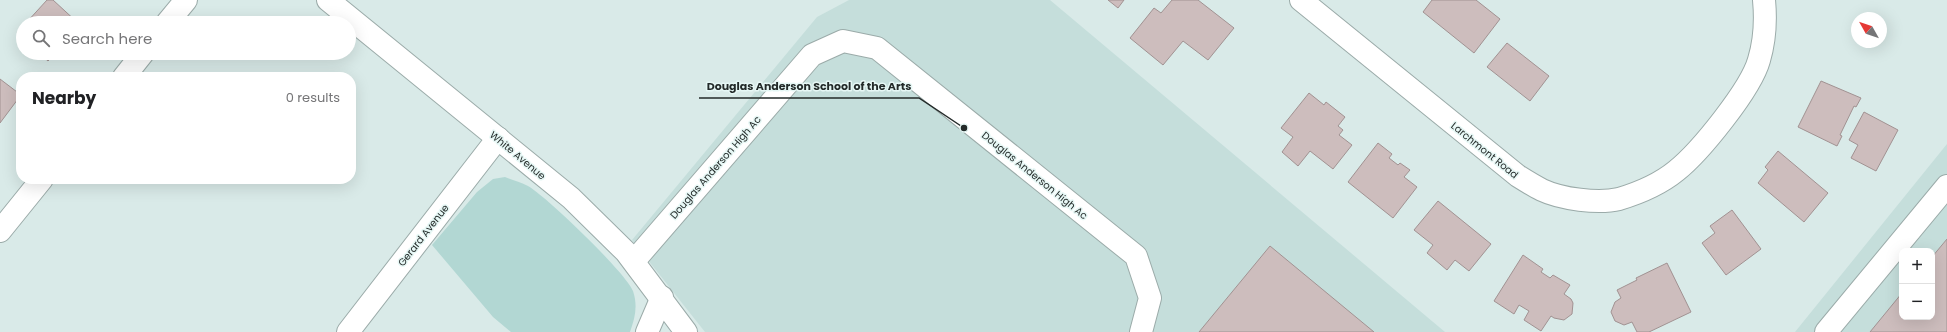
<!DOCTYPE html>
<meta charset="utf-8">
<style>
body{margin:0;font-family:Poppins,sans-serif;background:#f2f2f2;color:#202124}
.controls{position:absolute;right:12px;bottom:12px;display:grid;overflow:hidden;border-radius:8px;box-shadow:0 4px 16px #0002}
.controls button{width:36px;height:36px;display:grid;place-items:center;padding:0;border:0;border-bottom:1px solid #e0e0e0;background:#fff;color:#202124;font:20px sans-serif}
.compass{position:absolute;left:1851px;top:12px;width:36px;height:36px;border-radius:50%;background:#fff;box-shadow:0 4px 16px #0002;rotate:310deg}
.list{margin:0;padding:0;list-style:none}
h2{display:flex;justify-content:space-between;align-items:center;height:52px;margin:0;padding:0 16px;font-size:17px}
h2 small{font-size:13px;font-weight:400;color:#757577}
.icon{flex:none;width:22px;height:22px;fill:none;stroke:currentColor;stroke-width:2;stroke-linecap:round;stroke-linejoin:round}
.map{position:relative;flex:none;width:1947px;height:332px;overflow:hidden}
.search{position:absolute;background:#fff;box-shadow:0 4px 16px #0002;left:16px;top:16px;width:340px;height:44px;display:flex;align-items:center;gap:10px;box-sizing:border-box;padding:0 14px;border-radius:22px;color:#757577;font-size:15px}
.panel{position:absolute;background:#fff;box-shadow:0 4px 16px #0002;left:16px;top:72px;width:340px;height:112px;border-radius:16px}
.map>svg:first-child{display:block}
</style>
<div class="map">
<svg width="1947" height="332" viewBox="0 0 1947 332">
<rect width="100%" height="100%" fill="#d9eae8"/>
<g fill="#c5dedb" fill-rule="evenodd">
<path d="M849 0H1050L1445 332H705L632 240 817 17Z"/>
<path d="M1947 144V332H1795ZM1902 251H1932V317H1902Z"/>
</g>
<path fill="#b2d7d3" d="M505 177C512 180 521 182 528 186 546 196 626 273 633 291 638 306 635 318 630 332H511L493 317 432 245 477 192 493 179Z"/>
<g fill="#cdbdbd" stroke="#a19292">
<path d="M47 0H53L78 23H26Z"/>
<path d="M1108 0H1124L1118 8Z"/>
<path d="M1172 0H1198L1234 28 1208 60 1183 41 1163 65 1130 38 1154 8 1161 13Z"/>
<path d="M1432 0H1476L1500 19 1474 53 1423 12Z"/>
<path d="M23 26V38L17 33Z"/>
<path d="M1507 43 1549 76 1530 101 1487 67Z"/>
<path d="M39 53H56L48 61Z"/>
<path d="M0 79 21 95 0 123Z"/>
<path d="M1821 81 1861 98 1856 107 1854 106 1840 135 1842 136 1837 146 1798 127Z"/>
<path d="M1309 93 1324 105 1326 102 1345 117 1338 126 1343 130 1339 135 1352 145 1333 169 1310 151 1298 166 1282 152 1293 137 1281 128Z"/>
<path d="M1864 112 1898 130 1876 171 1851 158 1858 145 1849 140Z"/>
<path d="M1378 143 1392 154 1389 158 1398 165 1400 163 1410 170 1404 177 1417 187 1393 218 1348 182Z"/>
<path d="M1778 151 1828 193 1804 222 1758 183 1768 170 1765 167Z"/>
<path d="M1438 201 1491 244 1469 271 1455 260 1447 270 1427 253 1433 245 1414 230Z"/>
<path d="M1732 210 1761 249 1726 275 1702 243 1715 233 1710 226Z"/>
<path d="M1947 239V332H1870L1902 293V317H1932V257Z"/>
<path d="M1270 246 1374 332H1199Z"/>
<path d="M1523 255 1543 269 1541 272 1550 278 1553 275 1570 285 1564 294 1571 299 1573 303 1572 314 1564 320 1554 318 1551 316 1541 331 1524 320 1529 311 1519 305 1514 314 1494 301Z"/>
<path d="M1667 263 1691 312 1649 332H1637L1632 322 1624 325 1615 321 1611 312 1615 302 1621 298 1617 290 1637 280 1636 278Z"/>
</g>
<g fill="none" stroke-linecap="round" stroke-linejoin="round">
<g stroke="#9baba9" stroke-width="24">
<g id="minor">
<path d="M328 0 571 198 626 252 686 332"/>
<path d="M1301 0 1518 176C1526 181 1534 186 1542 190 1561 199 1598 204 1619 199 1639 193 1660 184 1676 171 1700 152 1751 89 1759 60 1765 40 1766 21 1764 0"/>
<path d="M167 23 186 0"/>
<path d="M124 77 143 53"/>
<path d="M0 231 42 179"/>
<path d="M634 261 812 55 843 41 877 48 1136 256 1150 298 1141 332"/>
<path d="M348 332 498 138"/>
<path d="M647 332 662 297"/>
<path d="M1826 332 1947 186"/>
</g>
</g>
<use href="#minor" stroke="#fff" stroke-width="22"/>
</g>
<g text-anchor="middle" stroke-width="3" stroke-linejoin="round" paint-order="stroke">
<g font-size="10" fill="#232a29" stroke="#e6f7f5">
<text transform="translate(1485 150) rotate(39)" y="4">Larchmont Road</text>
<text transform="translate(518 155) rotate(40)" y="4">White Avenue</text>
<text transform="translate(715 167) rotate(-49)" y="4">Douglas Anderson High Ac</text>
<text transform="translate(1035 175) rotate(39)" y="4">Douglas Anderson High Ac</text>
<text transform="translate(423 235) rotate(-52)" y="4">Gerard Avenue</text>
</g>
</g>
<path fill="none" stroke="#232a29" stroke-width="1.5" d="M964 128L919 98H699"/>
<circle fill="#232a29" stroke="#e6f7f5" stroke-width="1.5" cx="964" cy="128" r="4"/>
<g font-size="11" text-anchor="middle" font-weight="bold" fill="#232a29" stroke="#e6f7f5" stroke-width="3" stroke-linejoin="round" paint-order="stroke">
<text x="809" y="90">Douglas Anderson School of the Arts</text>
</g>
</svg>
<div class="controls">
<button>+</button>
<button>−</button>
</div>
<svg class="compass" viewBox="-18 -18 36 36"><path d="M0-13l5 13h-10z" fill="#e53935"/><path d="M0 13l5-13h-10z" fill="#757577"/></svg>
<div class="search"><svg class="icon" aria-label="search" viewBox="0 0 24 24"><circle cx="10" cy="10" r="6"/><path d="M15 15l6 6"/></svg>Search here</div>
<section class="panel">
<h2>Nearby<small>0 results</small></h2>
<ul class="list">
</ul>
</section>
</div>
